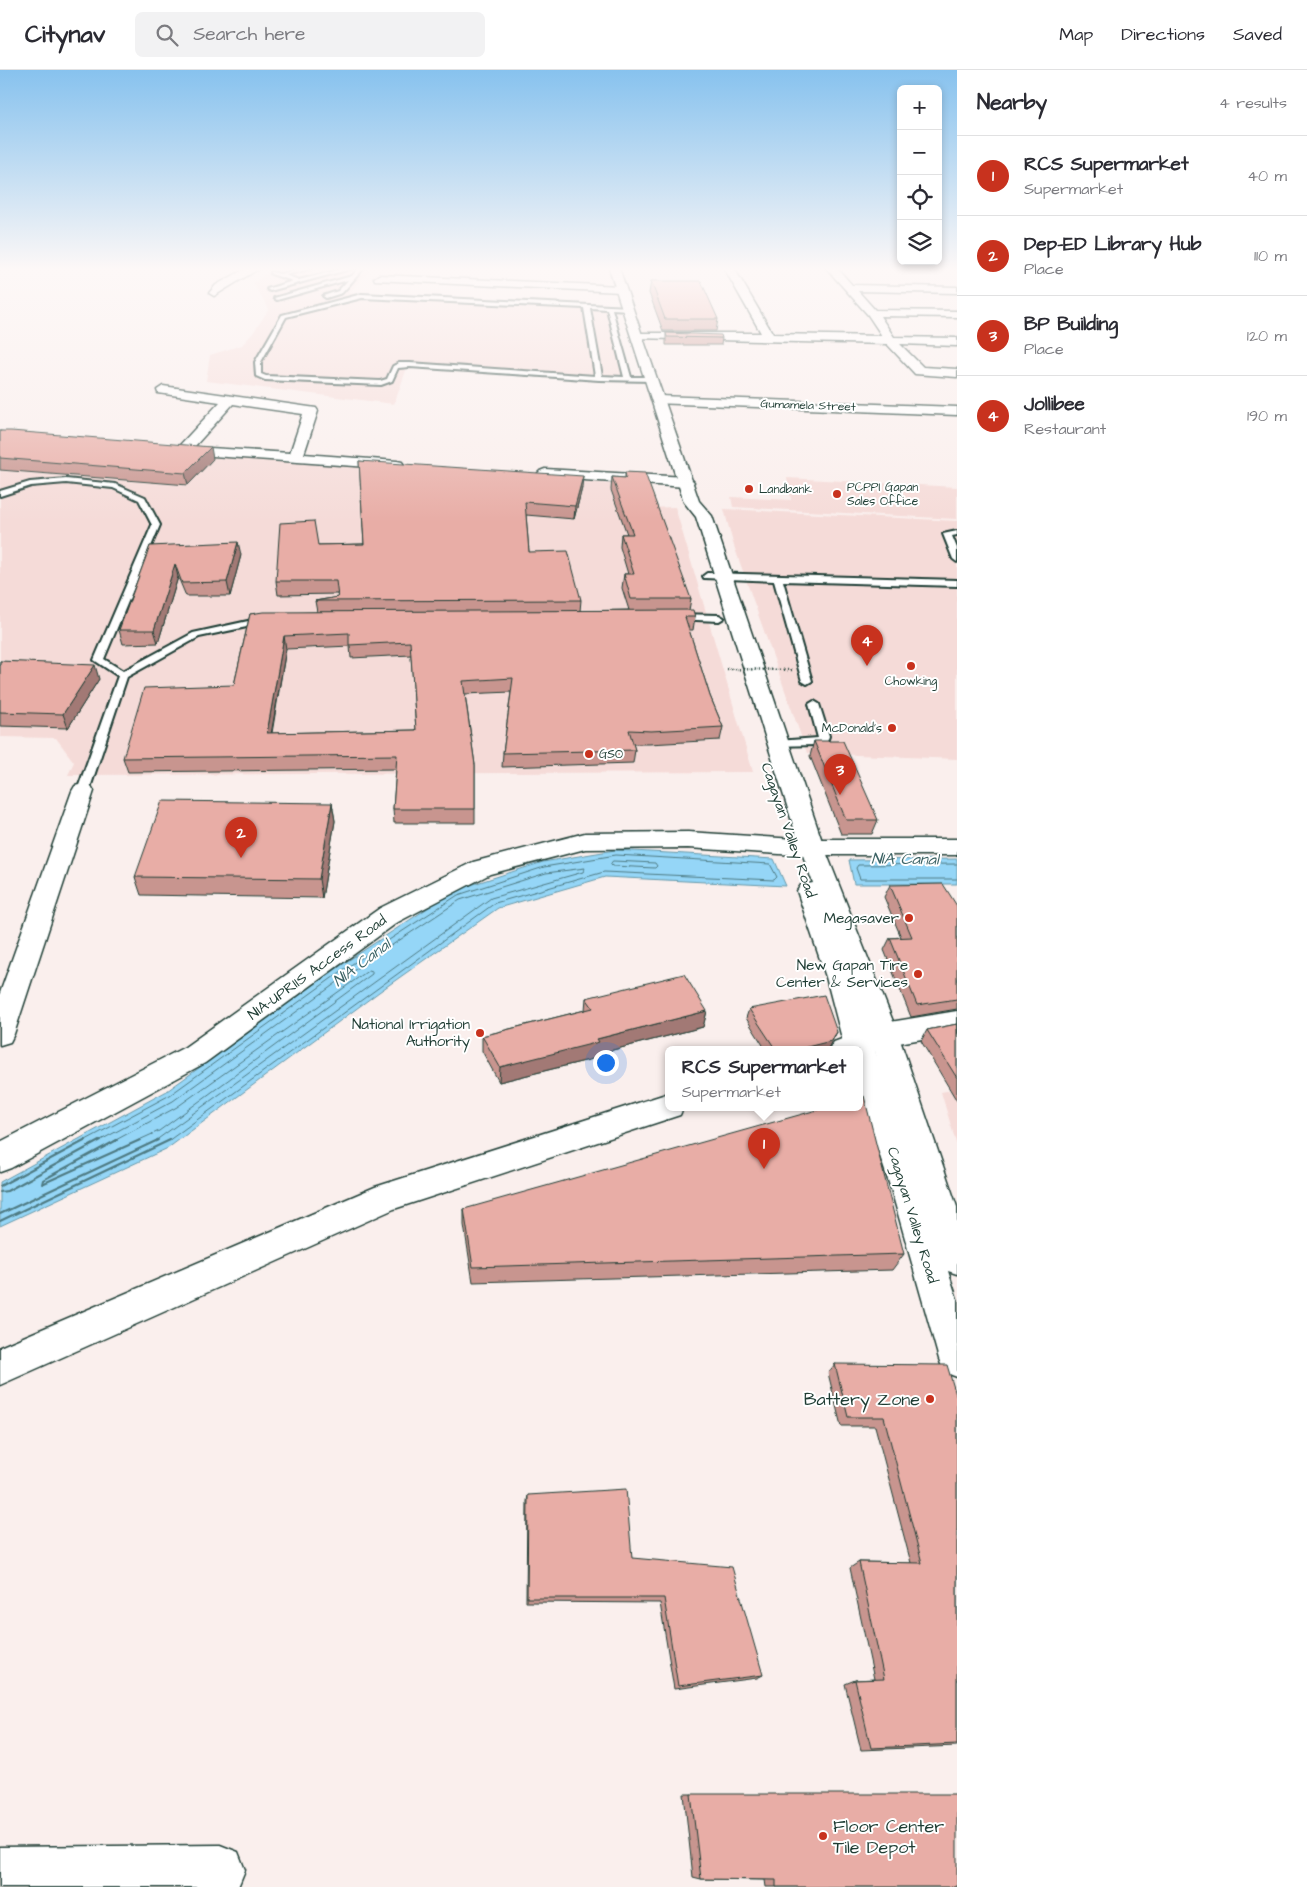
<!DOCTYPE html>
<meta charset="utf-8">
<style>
body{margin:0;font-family:"Architects Daughter",sans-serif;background:#f2f2f3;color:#2b2b33}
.controls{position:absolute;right:15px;top:15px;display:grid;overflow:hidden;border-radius:8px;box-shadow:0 2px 8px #0003}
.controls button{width:45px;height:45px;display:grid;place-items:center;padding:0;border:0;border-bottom:1px solid #e1e1e2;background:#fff;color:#2b2b33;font:25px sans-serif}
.you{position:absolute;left:605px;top:992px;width:18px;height:18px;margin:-12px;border:4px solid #fff;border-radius:50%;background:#1a73e8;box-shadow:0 0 0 8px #1a73e833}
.badge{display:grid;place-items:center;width:32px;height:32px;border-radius:50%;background:#c8321e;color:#fff;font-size:16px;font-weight:700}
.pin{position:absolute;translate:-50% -41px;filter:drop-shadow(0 1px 2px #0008)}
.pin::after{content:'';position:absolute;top:26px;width:18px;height:15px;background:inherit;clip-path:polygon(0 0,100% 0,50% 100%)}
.popup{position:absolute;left:665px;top:976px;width:198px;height:65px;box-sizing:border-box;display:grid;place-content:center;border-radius:8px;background:#fff;filter:drop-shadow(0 1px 4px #0005);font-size:16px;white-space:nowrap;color:#7c7c81}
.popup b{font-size:19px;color:#2b2b33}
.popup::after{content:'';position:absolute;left:50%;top:100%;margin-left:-10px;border:10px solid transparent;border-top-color:#fff}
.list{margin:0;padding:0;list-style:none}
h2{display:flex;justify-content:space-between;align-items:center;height:65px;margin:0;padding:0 20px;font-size:21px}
h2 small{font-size:16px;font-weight:400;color:#7c7c81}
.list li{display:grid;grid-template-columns:32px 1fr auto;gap:15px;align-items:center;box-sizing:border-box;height:80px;padding:0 20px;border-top:1px solid #e1e1e2}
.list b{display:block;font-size:19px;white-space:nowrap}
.list p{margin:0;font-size:16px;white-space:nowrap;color:#7c7c81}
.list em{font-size:16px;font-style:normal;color:#7c7c81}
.icon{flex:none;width:28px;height:28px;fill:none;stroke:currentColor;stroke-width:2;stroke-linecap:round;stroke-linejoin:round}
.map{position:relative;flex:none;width:957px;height:1817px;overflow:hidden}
header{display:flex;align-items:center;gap:30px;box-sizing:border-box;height:70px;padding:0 25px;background:#fff;border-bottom:1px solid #e1e1e2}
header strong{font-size:24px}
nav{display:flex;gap:28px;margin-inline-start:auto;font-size:18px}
.search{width:350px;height:45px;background:#f2f2f3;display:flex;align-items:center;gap:12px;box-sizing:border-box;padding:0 18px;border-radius:8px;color:#7c7c81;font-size:19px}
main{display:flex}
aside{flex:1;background:#fff}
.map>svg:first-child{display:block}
</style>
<header>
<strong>Citynav</strong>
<div class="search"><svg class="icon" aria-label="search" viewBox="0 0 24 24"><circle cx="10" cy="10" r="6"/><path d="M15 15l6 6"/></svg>Search here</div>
<nav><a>Map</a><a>Directions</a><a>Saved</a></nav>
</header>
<main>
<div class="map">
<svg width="957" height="1817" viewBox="0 0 957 1817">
<rect width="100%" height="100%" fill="#faefed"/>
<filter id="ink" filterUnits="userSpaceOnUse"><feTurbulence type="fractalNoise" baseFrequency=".02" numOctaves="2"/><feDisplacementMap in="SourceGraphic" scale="10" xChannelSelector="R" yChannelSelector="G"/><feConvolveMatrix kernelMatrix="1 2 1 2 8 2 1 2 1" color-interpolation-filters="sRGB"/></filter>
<g filter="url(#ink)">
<g fill="#f5dbd8">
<path d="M281 198 371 199 349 223 612 234 634 312 407 298 394 334 206 311 210 285 242 275 253 263 269 239 253 213 268 202Z"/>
<path d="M0 369 282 392 614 414 619 439 675 437 753 702 68 705 74 692 56 668 0 667Z"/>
<path d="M787 408 957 417V449L733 437 731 427 791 430Z"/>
<path d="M724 439 957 451V689L807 683 733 473Z"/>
<path d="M957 1019V1076L941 1022Z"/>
</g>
<g fill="#95d6f7" stroke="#6699a9">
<path d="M615 780 774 789 786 816 605 807 498 838 379 922 168 1078 0 1156V1112L167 1021 343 894 455 820 543 792Z"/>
<path d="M957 789V814H854L849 790Z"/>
</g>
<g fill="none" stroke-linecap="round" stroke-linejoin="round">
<g stroke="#4e7a82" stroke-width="1">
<path d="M613 791 655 793 657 796 655 798 613 796 611 794Z"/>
<path d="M957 794 858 795 856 798 860 809H957"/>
<path d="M84 1071 170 1025 346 898 458 825 544 797 616 785 770 794 777 807 774 810 604 802 495 833 168 1071"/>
<path d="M99 1071 173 1031 350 903 460 830 546 803 585 798 583 802 491 828 155 1071"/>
<path d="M114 1071 177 1037 369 900 372 901V904L159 1061 137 1071"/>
</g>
<g stroke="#4e7a82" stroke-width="2">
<path d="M117 1070 43 1110 42 1114 140 1070"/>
<path d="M0 1116 86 1070"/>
<path d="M0 1122 7 1121 101 1070"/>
<path d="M0 1144 158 1070"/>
<path d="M0 1151 170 1070"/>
</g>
<g stroke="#1f3d34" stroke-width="4">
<g id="lane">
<path d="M304 198H313L285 205 299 210 346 198H354L270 221 267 219 293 211 271 204V202L280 204Z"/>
<path d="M359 198H364L342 223 326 228 323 226 338 221 348 210 277 230 274 228 352 206Z"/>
<path d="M362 224 630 237 628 240 612 239 631 307H652L655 309 652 311 599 310 410 297 398 298 392 311 381 315 265 310 256 306 255 292 282 245ZM362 228 584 238 595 306 410 293H399L393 296 387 309 380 311 266 306 261 304V292L286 247ZM590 238 607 239 624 307 602 306Z"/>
<path d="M66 409 115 414 145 427 160 455 104 589 123 601 193 563 266 547 271 550 266 553 199 567 127 607 89 721 83 725 77 721 118 606 94 590 152 455 139 430 113 418 66 413 31 416 0 426V421L30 412Z"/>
<path d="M957 461V465L952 466 957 478V492L953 489 943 464Z"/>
<path d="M707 503 957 510V516L783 511 812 611 807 614 802 611 774 511 704 508 703 506Z"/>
<path d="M677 544 719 545 724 548 719 551 674 549V545Z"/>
<path d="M814 631 819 634 829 666 827 672 816 675 773 676 772 674 773 672 777 671 818 668 809 634Z"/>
</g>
</g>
<g stroke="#1f3d34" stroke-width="3">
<g id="street">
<path d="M247 198H260L214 226 209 223 216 215Z"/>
<path d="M724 198H734L773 264 882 266 868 245 826 198H837L852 215 957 217V223L858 221 875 240 957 241V247L880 246 894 267 957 268V276L900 274 923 297 957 299V307L915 304 887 274 634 268 632 266 634 264 638 263H761Z"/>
<path d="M379 205 621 216 626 219 621 222 375 210 374 208Z"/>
<path d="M163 316 316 338 318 341 304 384 397 391 402 392 404 395 402 398 397 399 171 383 169 380 171 377 179 376 220 332 158 323 157 320ZM233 334 303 344 290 383 194 377Z"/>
<path d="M659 326 957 337V345L654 333 652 330Z"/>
<path d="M545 399 686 407 691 409 694 412 691 415 686 417 540 407 537 404 540 401Z"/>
<path d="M83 714 91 716 94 721 14 964 10 972 0 975V923L72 721 75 716Z"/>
<path d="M688 762 795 769H957V785H795L688 778 585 779 490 804 398 852 205 993 11 1098 0 1102V1072L185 977 380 838 473 792 585 763Z"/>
<path d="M957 941V963L887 975 859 986V980H829L834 972 884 953Z"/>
<path d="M669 1023V1038H683L680 1045 394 1139 0 1315V1277L375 1117Z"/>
<path d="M220 1775 238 1782 245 1800 238 1817H0V1777Z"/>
</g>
</g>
<g stroke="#1f3d34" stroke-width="3">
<path id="highway" d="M609 198H619L699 431 712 446 824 777 898 964 957 1137V1204L948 1201 957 1229V1307L944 1302 939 1289 891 1119 859 1023V980H845L826 907 797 821 801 815 813 813 800 777 696 447 684 432ZM869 961 870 964 879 994Z"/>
</g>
<use href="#lane" fill="#fff" fill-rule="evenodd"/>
<use href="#street" fill="#fff" fill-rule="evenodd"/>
<use href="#highway" fill="#fff" fill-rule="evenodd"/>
<path stroke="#1f3d34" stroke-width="2" stroke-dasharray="0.5 2" stroke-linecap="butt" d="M727 599 792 600"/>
<path stroke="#1f3d34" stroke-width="2.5" stroke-dasharray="1 3" stroke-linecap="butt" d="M727 599 792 600"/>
</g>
<g fill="#c8958f" stroke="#1f3d34" fill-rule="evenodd">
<path d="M651 211 718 249 716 261H663L649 223Z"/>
<path d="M666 263 722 268 721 275H666Z"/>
<path d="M0 361 213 389 188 415 0 400Z"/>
<path d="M359 391 582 418 574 449 526 445 529 482 581 530 580 541 629 540 622 518 624 504H628L620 477 621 464H627L611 420 612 407 625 408V402L691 529 689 540 695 547 693 560H689L710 626 723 657 720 670 649 674H633L635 680 633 693 502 697 503 683 511 622 465 624 475 695V753H394L393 739 396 699 128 702 123 688 234 615 250 544 317 542 315 531 338 527 337 524 278 525 276 511 318 475 364 474ZM350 576 351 588 411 585 416 660 272 663 286 579Z"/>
<path d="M150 476 241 485 230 526H186L178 507 158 573 123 574 119 560Z"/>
<path d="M0 591 99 609 68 658 0 656Z"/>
<path d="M814 671 878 750 872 764H841L810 686Z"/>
<path d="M332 733 335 751 322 828 141 825 135 807Z"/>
<path d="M890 815 957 836V939L911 947 884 880 890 868 901 867 884 827Z"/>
<path d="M586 928 707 941 703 957 597 984V988L499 1012 482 981V966L585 940Z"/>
<path d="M749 939 837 962 827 980H766L746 948Z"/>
<path d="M957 954V1031L921 971 927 960Z"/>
<path d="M464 1139 904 1184 892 1200 473 1212 464 1155Z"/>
<path d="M835 1294 957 1328V1676L861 1680 845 1614 855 1610 874 1609 850 1498 859 1492 911 1493 875 1356H841L828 1303Z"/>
<path d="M528 1425 632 1488 763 1605 757 1608 674 1619 660 1533 526 1532 527 1431Z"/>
<path d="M684 1724H691L957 1817H766L765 1810 701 1809 693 1807Z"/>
</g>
<g fill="#a27974" stroke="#1f3d34">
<path d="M211 377 213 389 188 415 185 403Z"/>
<path d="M583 406 582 418 574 449 575 436Z"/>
<path d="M238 472 241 485 230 526 227 512Z"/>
<path d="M175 494 178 507 158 573 154 560Z"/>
<path d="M284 566 286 579 269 676 267 663Z"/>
<path d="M95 595 99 609 68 658 63 644Z"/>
<path d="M332 733 335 751 322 828 319 809Z"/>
<path d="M707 941 703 957 597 984V988L499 1012 500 997 597 969Z"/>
<path d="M837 962 827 980H795Z"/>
</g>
<g fill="#e8ada6" stroke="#1f3d34" fill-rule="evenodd">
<path d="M651 211H701L718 249H665Z"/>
<path d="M666 263 721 265 722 268 667 267Z"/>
<path d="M0 361H11L211 377 185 403 0 388Z"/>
<path d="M359 391 583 406 575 436 525 432 529 482 568 481 581 530 315 531 338 527 336 511H276L280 453 314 451 318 475 364 474Z"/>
<path d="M625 402 645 403 691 529H631L624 504H634L621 464H633L612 407 626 408Z"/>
<path d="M238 472 227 512 182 513 175 494 154 560H119L150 476Z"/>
<path d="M693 540 695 547H685L710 626 723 657 651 661 629 660 635 680 503 683 513 608 463 611 475 695V739H393L397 685 123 688 144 618 234 615 250 544 263 542ZM349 563V575L410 572 416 660 267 663 284 566Z"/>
<path d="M0 591 95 595 63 644 0 642Z"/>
<path d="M814 671H843L878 750H846Z"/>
<path d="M162 731 332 733 319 809 135 807Z"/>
<path d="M943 814 957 836V929L917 935 890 868 912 867 890 815Z"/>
<path d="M684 904 707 941 597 969 599 972 500 997 482 966 593 938 586 928Z"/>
<path d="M824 925 837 962 831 971 795 980H776L749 939Z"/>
<path d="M957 954V1008L927 960Z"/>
<path d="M864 1026 904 1184 473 1197 464 1139 824 1038H859V1028Z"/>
<path d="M835 1294 947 1295 957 1328V1674L871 1678 855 1610 884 1609 859 1492 922 1493 884 1347H848Z"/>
<path d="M626 1419 632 1488 732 1497 763 1605 678 1616 664 1528H527L528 1425Z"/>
<path d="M691 1724H957V1817H776V1810L701 1809Z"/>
</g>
</g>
<linearGradient id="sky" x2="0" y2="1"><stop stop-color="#87c2ee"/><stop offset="0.44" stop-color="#fdf8f7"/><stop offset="1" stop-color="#fdf8f7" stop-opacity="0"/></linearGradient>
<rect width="957" height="452" fill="url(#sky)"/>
<g fill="#c8321e" stroke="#fff" stroke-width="2">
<circle cx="749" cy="419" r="5"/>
<circle cx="837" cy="424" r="5"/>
<circle cx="911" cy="596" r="5"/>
<circle cx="892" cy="658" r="5"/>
<circle cx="589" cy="684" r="5"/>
<circle cx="909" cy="848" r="5"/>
<circle cx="918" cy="904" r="5"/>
<circle cx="480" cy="963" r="5"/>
<circle cx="930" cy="1329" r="5"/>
<circle cx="823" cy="1766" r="5"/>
</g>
<g text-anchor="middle" stroke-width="4" stroke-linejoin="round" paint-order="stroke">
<g font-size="12" fill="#1f3d34" stroke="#fff">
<text transform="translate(808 335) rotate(2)" y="4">Gumamela Street</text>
</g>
<g font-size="12" fill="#1f3d34" stroke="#fff" text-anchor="start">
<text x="847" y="421">PCPPI Gapan<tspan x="847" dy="14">Sales Office</tspan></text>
<text x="759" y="423">Landbank</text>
<text x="911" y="615" text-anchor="middle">Chowking</text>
<text x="882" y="662" text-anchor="end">McDonald's</text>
<text x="599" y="688">GSO</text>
</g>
<g font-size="15" fill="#1f3d34" stroke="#fff">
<text transform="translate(789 760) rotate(71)" y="5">Cagayan Valley Road</text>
<text transform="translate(317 897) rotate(-36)" y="5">NIA-UPRIIS Access Road</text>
<text transform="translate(913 1145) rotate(73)" y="5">Cagayan Valley Road</text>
</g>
<g font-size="15" fill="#1f3d34" stroke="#fff" text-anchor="end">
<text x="899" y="853">Megasaver</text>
<text x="908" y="900">New Gapan Tire<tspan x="908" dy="17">Center &amp; Services</tspan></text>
<text x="470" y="959">National Irrigation<tspan x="470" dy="17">Authority</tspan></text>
</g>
<g font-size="16" font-style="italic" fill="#3c6365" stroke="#fff">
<text transform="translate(905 788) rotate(1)" y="6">NIA Canal</text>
<text transform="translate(361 892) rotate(-37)" y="6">NIA Canal</text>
</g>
<g font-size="18" fill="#1f3d34" stroke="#fff" text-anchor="end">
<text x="920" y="1335">Battery Zone</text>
<text x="833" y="1762" text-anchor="start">Floor Center<tspan x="833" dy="21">Tile Depot</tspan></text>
</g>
</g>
</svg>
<div class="controls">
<button>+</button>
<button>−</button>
<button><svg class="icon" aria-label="locate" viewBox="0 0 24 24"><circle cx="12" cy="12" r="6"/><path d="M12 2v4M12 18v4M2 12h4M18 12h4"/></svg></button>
<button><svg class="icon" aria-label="layers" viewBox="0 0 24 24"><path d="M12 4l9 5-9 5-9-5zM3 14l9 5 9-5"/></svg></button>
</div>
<div class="you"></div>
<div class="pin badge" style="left:764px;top:1099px">1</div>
<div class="popup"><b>RCS Supermarket</b>Supermarket</div>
<div class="pin badge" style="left:241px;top:788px">2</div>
<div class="pin badge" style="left:840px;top:725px">3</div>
<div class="pin badge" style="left:867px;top:596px">4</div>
</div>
<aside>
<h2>Nearby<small>4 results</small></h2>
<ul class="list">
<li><span class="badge">1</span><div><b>RCS Supermarket</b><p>Supermarket</p></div><em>40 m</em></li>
<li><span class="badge">2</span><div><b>Dep-ED Library Hub</b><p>Place</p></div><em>110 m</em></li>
<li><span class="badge">3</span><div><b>BP Building</b><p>Place</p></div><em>120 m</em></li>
<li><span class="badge">4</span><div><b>Jollibee</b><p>Restaurant</p></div><em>190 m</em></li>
</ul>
</aside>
</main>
